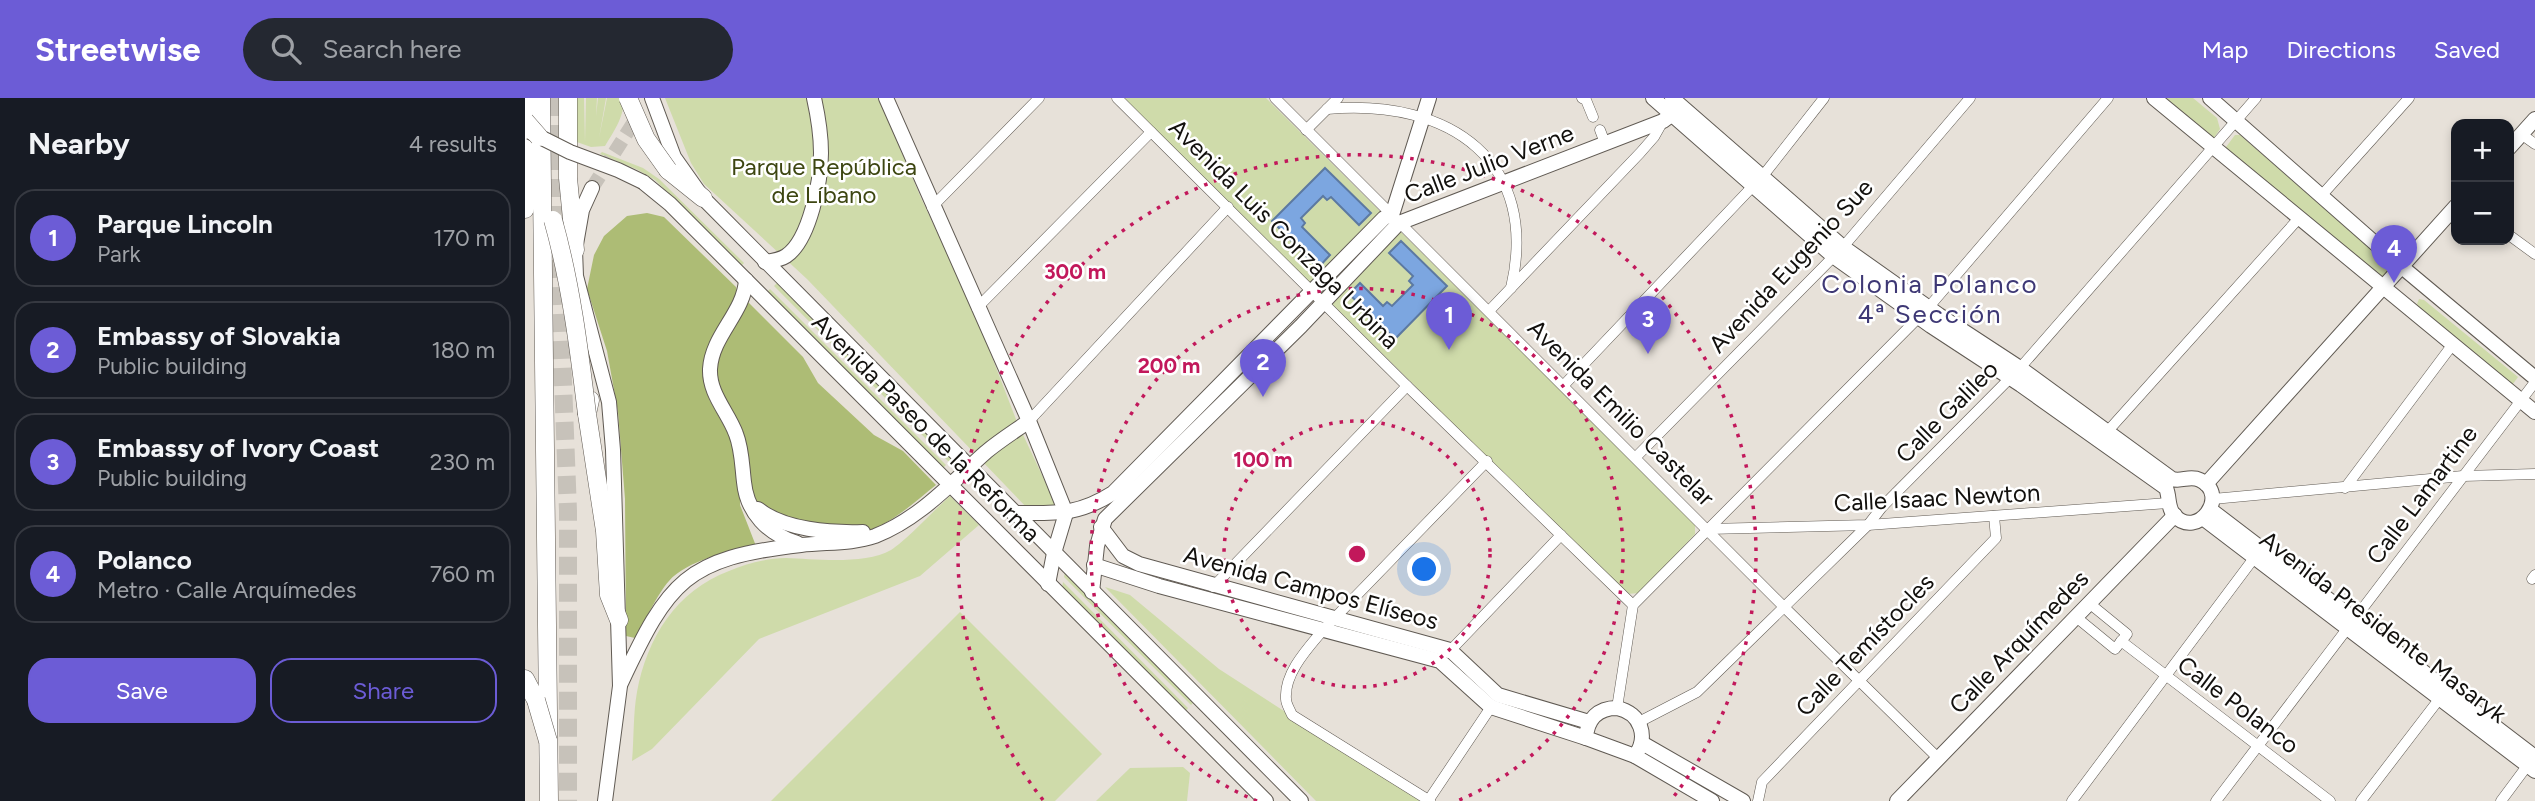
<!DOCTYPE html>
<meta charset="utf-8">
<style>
body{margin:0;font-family:Figtree,sans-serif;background:#242831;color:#f1f3f6}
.controls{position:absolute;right:21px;top:21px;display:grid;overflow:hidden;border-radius:14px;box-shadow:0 4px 10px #0003}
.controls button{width:63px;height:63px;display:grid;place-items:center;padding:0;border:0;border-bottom:2px solid #363941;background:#171b24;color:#f1f3f6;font:35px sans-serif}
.you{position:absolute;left:900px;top:472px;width:24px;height:24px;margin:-18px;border:5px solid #fff;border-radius:50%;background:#1a73e8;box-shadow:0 0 0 10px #1a73e833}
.badge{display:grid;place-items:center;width:46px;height:46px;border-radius:50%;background:#6c5cd6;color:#fff;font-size:23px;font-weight:700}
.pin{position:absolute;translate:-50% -58px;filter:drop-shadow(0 2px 4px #0008)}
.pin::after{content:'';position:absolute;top:37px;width:24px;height:21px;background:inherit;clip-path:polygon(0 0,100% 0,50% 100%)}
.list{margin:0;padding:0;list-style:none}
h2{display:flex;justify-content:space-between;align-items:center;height:91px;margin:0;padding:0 28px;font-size:30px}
h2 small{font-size:23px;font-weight:400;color:#9ea1a6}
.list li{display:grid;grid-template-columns:46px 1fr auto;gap:21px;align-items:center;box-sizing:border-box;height:98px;margin:0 14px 14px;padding:0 14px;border:2px solid #363941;border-radius:21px}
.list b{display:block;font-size:26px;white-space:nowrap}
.list p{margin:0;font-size:23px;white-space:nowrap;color:#9ea1a6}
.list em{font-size:23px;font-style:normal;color:#9ea1a6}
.actions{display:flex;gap:14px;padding:21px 28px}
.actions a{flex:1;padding:16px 0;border:2px solid #6c5cd6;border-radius:21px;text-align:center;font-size:24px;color:#6c5cd6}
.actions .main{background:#6c5cd6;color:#fff}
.icon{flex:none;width:38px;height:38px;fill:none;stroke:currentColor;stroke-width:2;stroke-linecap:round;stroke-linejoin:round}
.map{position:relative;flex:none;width:2010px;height:703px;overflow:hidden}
header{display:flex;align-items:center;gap:42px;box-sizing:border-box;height:98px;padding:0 35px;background:#6c5cd6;color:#fff}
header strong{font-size:33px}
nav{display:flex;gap:38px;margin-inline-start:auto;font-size:24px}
.search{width:490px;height:63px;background:#242831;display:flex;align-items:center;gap:18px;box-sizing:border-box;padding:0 24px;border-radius:38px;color:#9ea1a6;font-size:26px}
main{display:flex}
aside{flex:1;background:#171b24}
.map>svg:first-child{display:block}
</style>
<header>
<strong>Streetwise</strong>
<div class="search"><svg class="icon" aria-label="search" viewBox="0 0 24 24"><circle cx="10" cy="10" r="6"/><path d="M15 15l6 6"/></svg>Search here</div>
<nav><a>Map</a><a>Directions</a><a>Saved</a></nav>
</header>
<main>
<aside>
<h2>Nearby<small>4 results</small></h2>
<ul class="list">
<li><span class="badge">1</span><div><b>Parque Lincoln</b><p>Park</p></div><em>170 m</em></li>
<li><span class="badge">2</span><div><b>Embassy of Slovakia</b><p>Public building</p></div><em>180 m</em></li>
<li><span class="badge">3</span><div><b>Embassy of Ivory Coast</b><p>Public building</p></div><em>230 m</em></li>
<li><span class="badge">4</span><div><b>Polanco</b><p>Metro · Calle Arquímedes</p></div><em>760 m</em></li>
</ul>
<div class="actions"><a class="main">Save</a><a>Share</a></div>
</aside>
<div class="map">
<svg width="2010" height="703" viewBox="0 0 2010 703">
<rect width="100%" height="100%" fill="#e7e1d9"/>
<g fill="#cfdbaa">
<path d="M50 0H59L60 44 61 0H72L71 18 73 0H81L74 40 82 0H98C101 16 88 35 80 48L66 49 49 43Z"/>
<path d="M140 0H354L396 100 450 215 492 324 533 411 504 412 282 181 179 86 166 65Z"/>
<path d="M598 0H741L1170 426V436L1115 495 1101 496Z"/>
<path d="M1633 0H1668L1692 20 1695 31 1686 44Z"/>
<path d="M1710 37H1715L1863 166 1868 174 1860 185 1701 54V49Z"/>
<path d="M77 54 118 70 134 81 219 165 216 168 130 82 113 72 75 56Z"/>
<path d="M252 185 427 361 424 364 249 188Z"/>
<path d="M245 191 421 367 418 370 242 194Z"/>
<path d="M1894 201 1899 202 1993 279 1985 290 1898 216 1892 206Z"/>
<path d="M425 398 454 427 395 478 234 541 127 651 107 663C109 640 108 616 112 594 122 540 151 493 204 473 221 466 242 460 261 460 289 461 340 467 366 452 382 442 409 412 425 398Z"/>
<path d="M540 474 669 604 666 607 539 479Z"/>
<path d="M538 484 663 610 660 614 537 490Z"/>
<path d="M580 489 605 497 694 571 898 703H791Z"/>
<path d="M435 514 577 656 530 703H246Z"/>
<path d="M658 669 665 675 662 703H571L605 670Z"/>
</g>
<g fill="#adbc75">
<path d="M122 115 139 119 211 189 213 196 196 224 183 254 179 277 184 301 208 344 215 390V407L231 448C206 452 161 463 144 483 132 496 120 524 110 540L101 538 100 401 93 314 82 253 62 191 69 157 79 138 102 118Z"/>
<path d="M222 203 278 259 293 285 349 337 378 353 411 387C392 402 372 421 350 430 324 441 243 428 231 402 222 384 226 363 220 344 214 327 201 313 194 297 180 265 207 231 222 203Z"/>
</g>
<g fill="#7ca6e0" stroke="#5c79a1" stroke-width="2">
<path d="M800 70 846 115 834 127 806 99 802 102 798 98 776 120 780 125 777 129 805 157 793 170 747 123Z"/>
<path d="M876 143 922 188 870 241 824 196 835 185 858 208 862 204 867 208 888 187 884 183 888 178 864 155Z"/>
</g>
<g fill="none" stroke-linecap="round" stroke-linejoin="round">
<path stroke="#c7c2ba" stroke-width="14" stroke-dasharray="14 7" stroke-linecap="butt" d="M67 90 114 16"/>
<path stroke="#c7c2ba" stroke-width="18" stroke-dasharray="18 9" stroke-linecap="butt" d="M32 0 34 181 43 413V703"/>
<g stroke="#605a53" stroke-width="11">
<g id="street">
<path d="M592 0 882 288 1108 507"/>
<path d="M750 0 1259 509 1413 660"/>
<path d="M1057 0 1061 2 1068 19"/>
<path d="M802 11C927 0 1015 65 986 190"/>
<path d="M781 32 813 0"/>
<path d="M1075 32 1080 45"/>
<path d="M1996 36 2010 46"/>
<path d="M1237 79 1299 0"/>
<path d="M1797 97 1884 0"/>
<path d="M407 109 514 0"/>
<path d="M1984 137 2010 156"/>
<path d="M452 210 626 34"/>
<path d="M964 213 1115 55 1129 39 1138 23"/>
<path d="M1039 287 1228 88"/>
<path d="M504 323 703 109"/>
<path d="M1582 334 1775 119"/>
<path d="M1111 359 1318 149 1445 0"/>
<path d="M1820 390 1928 246"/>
<path d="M1688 401 1938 378 2010 376"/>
<path d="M1183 431 1343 427 1643 405"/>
<path d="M2007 481 2010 477"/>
<path d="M688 489 882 288"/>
<path d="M1551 519 1590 551 1602 536 1564 505"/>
<path d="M1596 543 1805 703"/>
<path d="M923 555 1036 437"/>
<path d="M1092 610 1108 507 1403 210 1583 0"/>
<path d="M1114 624 1172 594 1343 427 1357 409 1495 270 1731 0"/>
<path d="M903 703 966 609"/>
<path d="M905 703 767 617C765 612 761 606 761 601 759 575 783 550 798 532L962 363"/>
<path d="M1233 703 1237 684 1471 440 1469 418"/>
<path d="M1547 703 1729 460"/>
<path d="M1691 703 2010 284"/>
<path d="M1836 703 1915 600"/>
<path d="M1976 703 2005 664"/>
</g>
</g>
<g stroke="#605a53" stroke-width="16">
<g id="secondary">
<path d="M127 0 149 59 178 100 776 703"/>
<path d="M361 0 504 323 541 415"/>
<path d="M1128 0 1308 158 1406 228 1496 287 1641 390C1645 399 1642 409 1649 417 1672 443 1706 397 1675 382 1665 377 1657 384 1647 381L1495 270 1414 217 1318 149 1147 0"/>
<path d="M1629 0 2010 314"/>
<path d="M1685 0 1877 169 2010 280"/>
<path d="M1984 50 2010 21"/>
<path d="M118 84 145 106 741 703"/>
<path d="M67 90 57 112 50 152 51 178 84 304 88 352 95 588 80 703"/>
<path d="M240 164C247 163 255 162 261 158 285 142 296 82 296 55 296 36 293 18 289 0"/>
<path d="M221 182C219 215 187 237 185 271 184 296 203 314 211 336 217 351 217 368 219 384 222 415 243 436 272 445"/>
<path d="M1681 386 1931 108"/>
<path d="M233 411C259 432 306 435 338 434"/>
<path d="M1686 412 2010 659"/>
<path d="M488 415C530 415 552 418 588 395L859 120 867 117 904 0"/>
<path d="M1679 421 2010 673"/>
<path d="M576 429 598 458 614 466 925 552 973 597 1064 624"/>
<path d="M569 467 634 488 915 563 966 609 1061 640"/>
<path d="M523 486 529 455 541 415"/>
<path d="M567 494 572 448 580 421 776 228 874 125 1138 23 1153 12"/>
<path d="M96 585C144 483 160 460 276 447 301 444 327 446 350 438 394 421 426 385 461 354 474 343 490 333 504 323"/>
<path d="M1092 610C1116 615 1124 639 1110 658L1061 640C1062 621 1073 610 1092 610Z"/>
<path d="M1117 645 1218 703"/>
<path d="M1110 658 1187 703"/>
<path d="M1372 703 1650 417"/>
</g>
</g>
<g stroke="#605a53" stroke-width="19">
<g id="highway">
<path d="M16 0 24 703"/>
<path d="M43 0V80L50 152"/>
<path d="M143 72 178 100"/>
<path d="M0 111 1 0"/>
<path d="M65 302 62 316 80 433 84 497 94 522"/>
<path d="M0 581 11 602"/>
</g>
</g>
<use href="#street" stroke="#fff" stroke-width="10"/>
<use href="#secondary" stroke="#fff" stroke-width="14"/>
<use href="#highway" stroke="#fff" stroke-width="18"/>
<g stroke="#605a53" stroke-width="16" stroke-linecap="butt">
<path id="secondary-bridge" d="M5 34 45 54 93 72 118 84"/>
</g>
<g stroke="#605a53" stroke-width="19" stroke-linecap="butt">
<g id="highway-bridge">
<path d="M103 0 121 41 143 72"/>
<path d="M0 23 14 39"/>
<path d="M28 122C46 186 54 251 62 316"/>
<path d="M11 602 23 643"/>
</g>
</g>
<use href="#secondary-bridge" stroke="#fff" stroke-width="14"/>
<use href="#highway-bridge" stroke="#fff" stroke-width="18"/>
</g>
<g fill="none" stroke="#c2185b" stroke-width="3.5" stroke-dasharray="3.5 7">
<circle cx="832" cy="456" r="133"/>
<path d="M732 703A266 266 0 1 1 932 703"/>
<path d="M518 702A399 399 0 1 1 1146 702"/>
</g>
<g text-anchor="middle" stroke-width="5" stroke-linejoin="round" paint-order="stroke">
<g font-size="24" fill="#12100d" stroke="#fff">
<text transform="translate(964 66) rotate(-21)" y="8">Calle Julio Verne</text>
<text transform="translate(759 136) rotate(45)" y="8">Avenida Luis Gonzaga Urbina</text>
<text transform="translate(1266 168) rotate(-47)" y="8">Avenida Eugenio Sue</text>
<text transform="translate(1422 314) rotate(-45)" y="8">Calle Galileo</text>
<text transform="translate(1096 315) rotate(45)" y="8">Avenida Emilio Castelar</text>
<text transform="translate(401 330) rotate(45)" y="8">Avenida Paseo de la Reforma</text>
<text transform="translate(1897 397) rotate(-53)" y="8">Calle Lamartine</text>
<text transform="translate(1412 400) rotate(-3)" y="8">Calle Isaac Newton</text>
<text transform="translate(786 490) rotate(15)" y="8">Avenida Campos Elíseos</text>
<text transform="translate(1858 529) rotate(37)" y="8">Avenida Presidente Masaryk</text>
<text transform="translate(1494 544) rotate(-46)" y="8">Calle Arquímedes</text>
<text transform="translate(1340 547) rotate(-46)" y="8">Calle Temístocles</text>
<text transform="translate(1713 607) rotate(37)" y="8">Calle Polanco</text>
</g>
<g font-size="24" fill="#3d4611" stroke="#fff">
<text x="299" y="77">Parque República<tspan x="299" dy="28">de Líbano</tspan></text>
</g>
<g font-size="26" letter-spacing="2" fill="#3e3875" stroke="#fff">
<text x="1405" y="195">Colonia Polanco<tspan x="1405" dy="30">4ª Sección</tspan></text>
</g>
</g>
<circle cx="832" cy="456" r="10" fill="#c2185b" stroke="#fff" stroke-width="3.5"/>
<g font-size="21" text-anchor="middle" font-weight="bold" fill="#c2185b" stroke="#fff" stroke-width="5" stroke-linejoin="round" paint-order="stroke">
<text x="550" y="181">300 m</text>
<text x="644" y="275">200 m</text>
<text x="738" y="369">100 m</text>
</g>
</svg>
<div class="controls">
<button>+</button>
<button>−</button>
</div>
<div class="you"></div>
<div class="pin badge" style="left:924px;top:252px">1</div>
<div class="pin badge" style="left:738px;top:299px">2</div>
<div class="pin badge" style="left:1123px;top:256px">3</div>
<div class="pin badge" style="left:1869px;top:185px">4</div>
</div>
</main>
